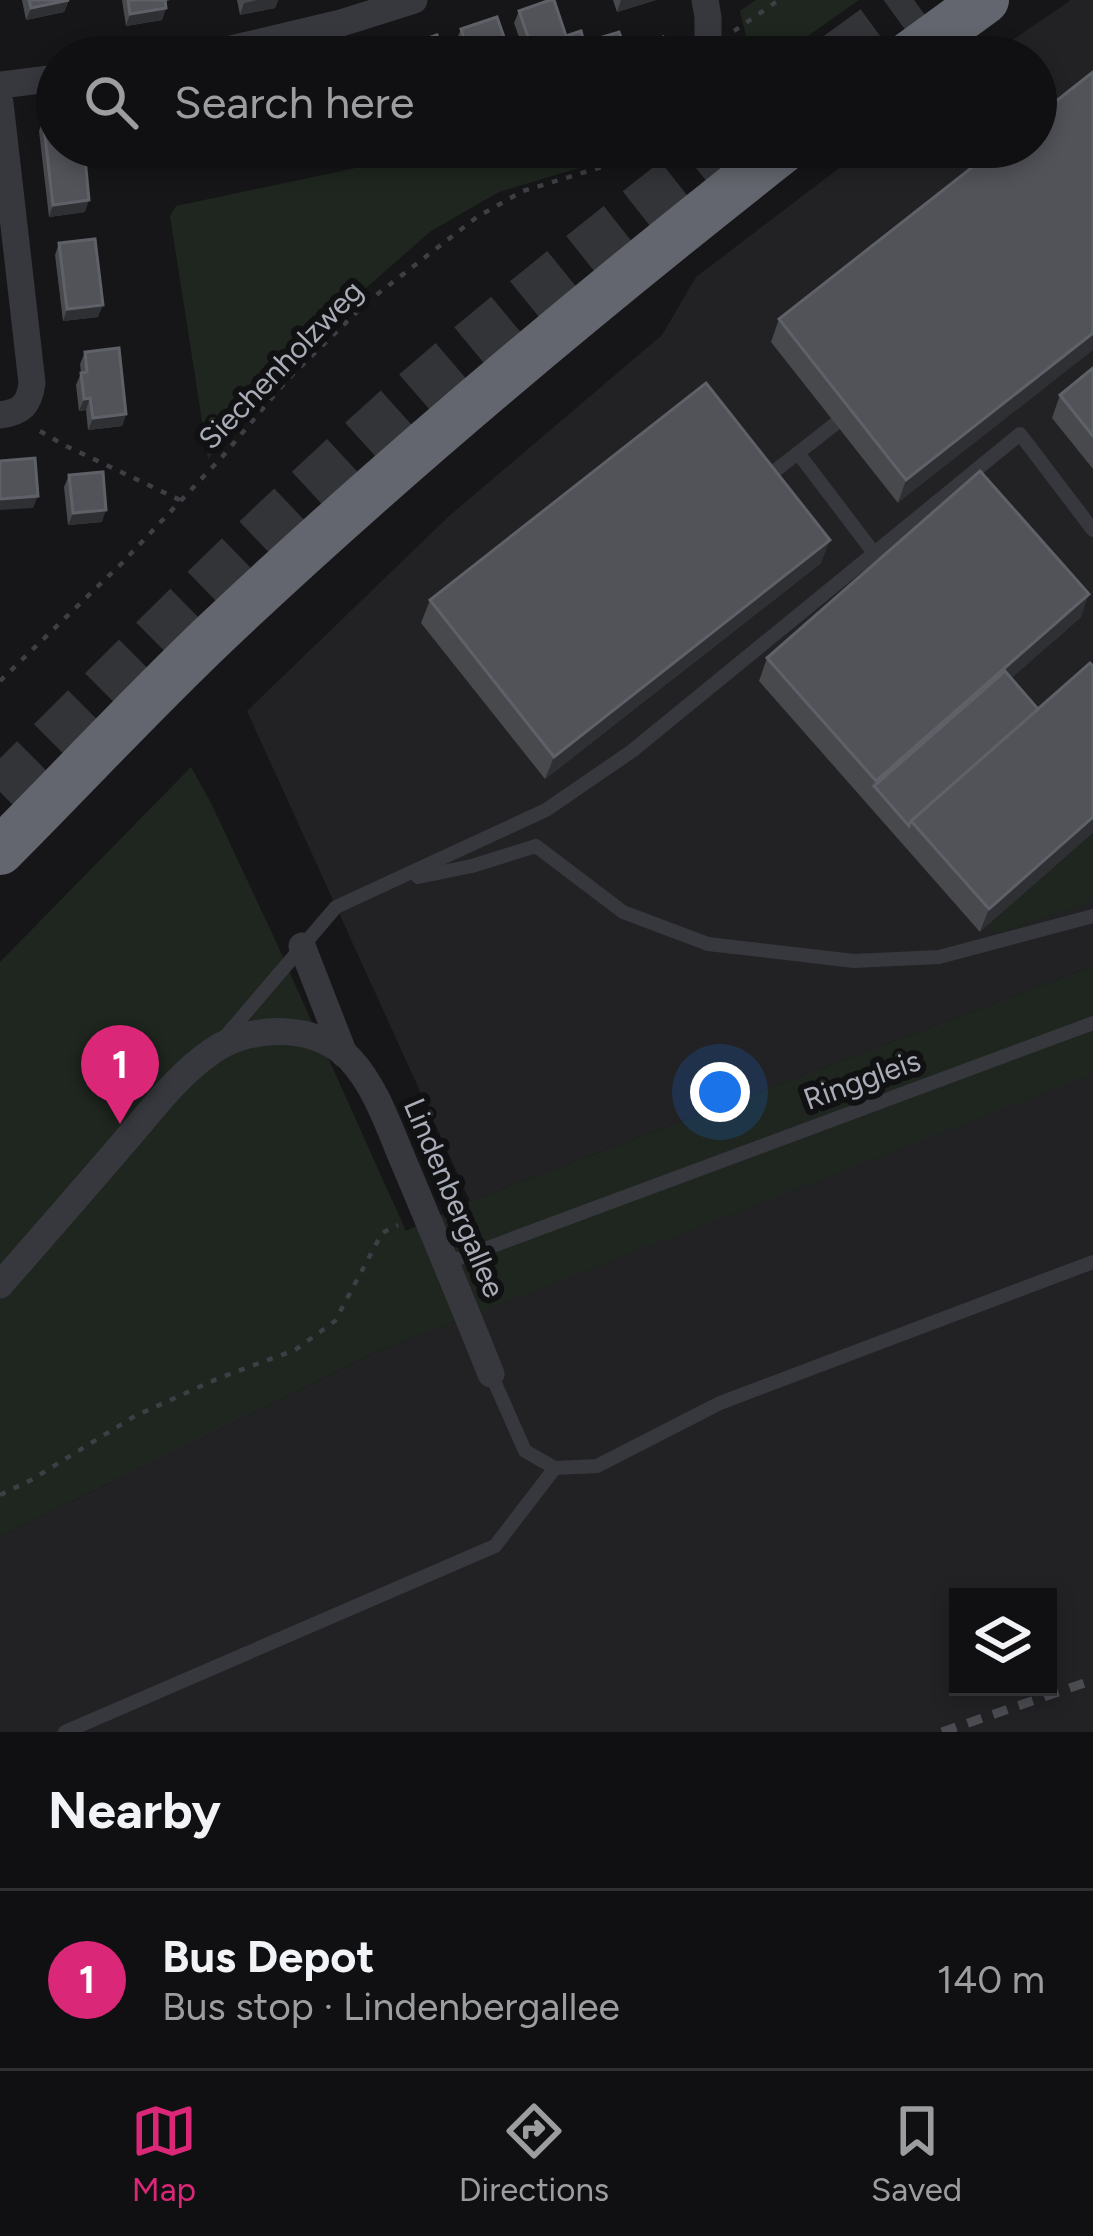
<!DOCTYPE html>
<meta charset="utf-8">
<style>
body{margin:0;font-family:Figtree,sans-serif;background:#19191b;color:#f1f3f6}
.controls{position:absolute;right:36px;bottom:36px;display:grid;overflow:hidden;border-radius:0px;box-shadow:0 6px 18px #0003}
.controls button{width:108px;height:108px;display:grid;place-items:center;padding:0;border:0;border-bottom:3px solid #303032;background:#101012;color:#f1f3f6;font:60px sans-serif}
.you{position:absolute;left:720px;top:1092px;width:42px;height:42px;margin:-30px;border:9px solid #fff;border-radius:50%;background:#1a73e8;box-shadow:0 0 0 18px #1a73e833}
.badge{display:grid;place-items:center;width:78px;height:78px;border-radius:50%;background:#db2777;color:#fff;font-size:39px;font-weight:700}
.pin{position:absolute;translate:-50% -99px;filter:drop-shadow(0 3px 6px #0008)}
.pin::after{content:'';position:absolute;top:63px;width:42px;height:36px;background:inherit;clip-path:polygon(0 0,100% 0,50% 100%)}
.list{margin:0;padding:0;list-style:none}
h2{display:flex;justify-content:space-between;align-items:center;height:156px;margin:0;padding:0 48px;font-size:51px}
h2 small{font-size:39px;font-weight:400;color:#9c9d9f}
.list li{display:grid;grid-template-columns:78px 1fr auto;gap:36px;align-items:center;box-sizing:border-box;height:180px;padding:0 48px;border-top:3px solid #303032}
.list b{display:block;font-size:45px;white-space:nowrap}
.list p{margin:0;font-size:39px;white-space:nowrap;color:#9c9d9f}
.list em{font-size:39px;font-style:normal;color:#9c9d9f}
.icon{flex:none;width:66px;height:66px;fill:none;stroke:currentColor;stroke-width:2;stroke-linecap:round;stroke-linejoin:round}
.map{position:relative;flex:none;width:1093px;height:1732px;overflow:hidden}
.search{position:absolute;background:#101012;box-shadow:0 6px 18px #0003;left:36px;right:36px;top:36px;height:132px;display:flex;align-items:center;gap:30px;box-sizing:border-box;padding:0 42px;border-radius:66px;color:#9c9d9f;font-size:45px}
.sheet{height:336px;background:#101012}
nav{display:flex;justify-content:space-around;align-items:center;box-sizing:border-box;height:168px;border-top:3px solid #303032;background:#101012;font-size:33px;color:#9c9d9f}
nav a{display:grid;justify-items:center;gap:6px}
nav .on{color:#db2777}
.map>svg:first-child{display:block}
</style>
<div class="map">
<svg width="1093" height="1732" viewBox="0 0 1093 1732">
<rect width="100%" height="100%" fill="#161618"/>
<g fill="#222225" fill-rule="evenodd">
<path d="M1071 0H1093V966L470 1201 247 711 448 517 662 335 696 277 867 147H1036V57H988Z"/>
<path d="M1093 1071V1732H0V1537L374 1353ZM958 1597H1048V1687H958Z"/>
</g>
<g fill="#1e261f">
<path d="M756 0H859L778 57H751L740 11Z"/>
<path d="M455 147H615L616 152 609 159 499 192 431 231 333 317 275 379 208 459 170 216 176 206Z"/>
<path d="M191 767 211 803 272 933 406 1231 470 1201 1093 966V1074L374 1353 0 1537V962Z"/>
<path d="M1093 833V901L1005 931 993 932 987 926Z"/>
</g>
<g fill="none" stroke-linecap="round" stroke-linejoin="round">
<g stroke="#333438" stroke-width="48" stroke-dasharray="48 24" stroke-linecap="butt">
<path d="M836 57 914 0"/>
<path d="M0 792C142 651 282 507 434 376 526 297 622 222 718 147"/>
</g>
<g stroke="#3d3f44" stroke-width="4.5" stroke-dasharray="6 9" stroke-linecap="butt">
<path d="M734 31 779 0"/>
<path d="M40 431 64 445 180 500"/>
<path d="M0 681 122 563 222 457 287 380 366 303 477 217 523 191 618 162 639 147"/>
<path d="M0 1495 31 1480 135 1416 219 1378 295 1350 335 1321 382 1233 398 1225"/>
</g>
<g stroke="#37383d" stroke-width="14">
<path d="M798 453 835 424"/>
<path d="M763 480 798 453 874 553"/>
<path d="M418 877 472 866 536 846 623 912 708 944 854 961 939 957 1093 916"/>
<path d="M225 1037 336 907 546 810 632 751 1020 434 1093 530"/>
<path d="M447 1263 1093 1023"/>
<path d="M491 1374 525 1451 555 1468 597 1466 720 1403 1093 1262"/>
<path d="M65 1732 495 1546 555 1468"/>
</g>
<g stroke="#37383d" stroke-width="27">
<path d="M705 0 708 17V49"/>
<path d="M197 57 341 23 414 0"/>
<path d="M0 85 57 78"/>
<path d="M0 103 32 383C29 405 22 412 0 415"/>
<path d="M302 946 344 1054"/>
<path d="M0 1285C42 1237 84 1189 125 1141 153 1109 179 1073 214 1050 252 1024 318 1024 350 1059 378 1089 391 1134 408 1172 436 1239 464 1306 491 1374"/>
</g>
<g stroke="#63666e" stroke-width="48">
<path d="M907 57 985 0"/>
<path d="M0 851C73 778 143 702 218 631 399 460 590 301 786 147"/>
</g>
<path stroke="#4a4c52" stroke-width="9" stroke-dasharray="15 12" stroke-linecap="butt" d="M942 1732 1093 1680"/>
</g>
<g fill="#47494d">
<path d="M22 0H69L64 12 26 20Z"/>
<path d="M122 0H170L165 2 166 8 162 20 126 26Z"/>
<path d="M237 0H278L275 8 240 15Z"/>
<path d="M613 0H656L617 12Z"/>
<path d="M519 11 588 57H526L514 23Z"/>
<path d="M461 29 511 57H462L456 41Z"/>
<path d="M1093 72 898 503 771 342 779 319Z"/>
<path d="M43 119 93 156 85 157V212L49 217 39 131Z"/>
<path d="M59 243 98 317 63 321 55 255Z"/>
<path d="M85 352 126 414 122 426 88 430 86 410 79 411 76 385 81 373 80 364Z"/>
<path d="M1093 368V469L1052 418 1060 395Z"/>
<path d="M69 475 102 522 68 525 64 487Z"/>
<path d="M821 563 545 779 421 623 430 600Z"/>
<path d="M1081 617 1011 678 1038 709 1090 663 980 932 759 681 767 658Z"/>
</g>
<g fill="#2f3033">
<path d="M69 0 64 12 26 20 31 8Z"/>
<path d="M257 0H278L275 8 240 15 244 3Z"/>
<path d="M621 0H656L617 12Z"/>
<path d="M166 8 162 20 126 26 130 14Z"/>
<path d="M623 43 621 50 597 57 600 51Z"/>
<path d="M223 153 221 159 208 162 211 156Z"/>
<path d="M89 200 85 212 49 217 53 205Z"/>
<path d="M103 305 98 317 63 321 67 309Z"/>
<path d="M1093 333V350L898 503 906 480Z"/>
<path d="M90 398 86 410 79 411 84 399Z"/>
<path d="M126 414 122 426 88 430 93 418Z"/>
<path d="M38 496 33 508 0 510V499Z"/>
<path d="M106 510 102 522 68 525 73 513Z"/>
<path d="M830 540 821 563 545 779 554 757Z"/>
<path d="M1089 594 1081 617 880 793 874 786 876 781Z"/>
<path d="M1093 817V833L980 932 989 909Z"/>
</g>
<g fill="#525359" stroke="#5f6168" stroke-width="3">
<path d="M29 0H69L31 8Z"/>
<path d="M128 0H165L166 8 130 14Z"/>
<path d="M550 0H554L571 51 553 57H535L519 11Z"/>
<path d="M497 17 511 57H470L461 29Z"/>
<path d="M581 31 588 57H569L571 51 566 36Z"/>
<path d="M619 32 623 43 600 51 596 39Z"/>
<path d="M437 35 445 57H409L405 46Z"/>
<path d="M663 37 671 57H631L629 51Z"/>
<path d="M378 50 379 57H348Z"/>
<path d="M1093 72V333L906 480 779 319 998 147H1036V117Z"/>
<path d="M57 117V147H84L89 200 53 205 43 119Z"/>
<path d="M209 147H222L223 153 211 156Z"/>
<path d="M95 239 103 305 67 309 59 243Z"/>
<path d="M119 348 126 414 93 418 90 398 84 399 81 373 87 372 85 352Z"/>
<path d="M1093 368V436L1060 395Z"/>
<path d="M706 383 830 540 554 757 430 600Z"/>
<path d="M35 458 38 496 0 499V461Z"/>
<path d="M980 471 1089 594 876 781 767 658Z"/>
<path d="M103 472 106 510 73 513 69 475Z"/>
<path d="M1090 663 1093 666V817L989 909 911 821Z"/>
<path d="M1005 671 1038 709 911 821 909 826 874 786Z"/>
</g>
<g text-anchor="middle" stroke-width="12" stroke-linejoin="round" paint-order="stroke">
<g font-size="30" fill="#a8adb8" stroke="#111113">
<text transform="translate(281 365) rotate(-46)" y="10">Siechenholzweg</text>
<text transform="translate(862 1080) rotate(-20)" y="10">Ringgleis</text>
<text transform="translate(454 1198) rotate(67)" y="10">Lindenbergallee</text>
</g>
</g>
</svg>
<div class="controls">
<button><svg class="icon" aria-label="layers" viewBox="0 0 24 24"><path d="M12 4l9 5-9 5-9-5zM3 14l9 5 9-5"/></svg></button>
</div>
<div class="you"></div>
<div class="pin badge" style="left:120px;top:1124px">1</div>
<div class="search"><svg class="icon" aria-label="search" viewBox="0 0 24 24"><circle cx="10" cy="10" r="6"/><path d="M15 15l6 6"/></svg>Search here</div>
</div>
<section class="sheet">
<h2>Nearby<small></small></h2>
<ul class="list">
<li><span class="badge">1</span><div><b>Bus Depot</b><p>Bus stop · Lindenbergallee</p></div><em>140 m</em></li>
</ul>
</section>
<nav>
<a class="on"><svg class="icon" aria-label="map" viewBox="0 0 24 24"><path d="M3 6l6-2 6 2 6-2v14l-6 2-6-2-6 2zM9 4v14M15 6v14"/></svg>Map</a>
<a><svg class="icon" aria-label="directions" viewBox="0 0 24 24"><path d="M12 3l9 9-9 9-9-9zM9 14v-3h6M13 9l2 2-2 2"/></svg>Directions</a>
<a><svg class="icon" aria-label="saved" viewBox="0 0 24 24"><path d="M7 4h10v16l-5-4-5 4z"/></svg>Saved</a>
</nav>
